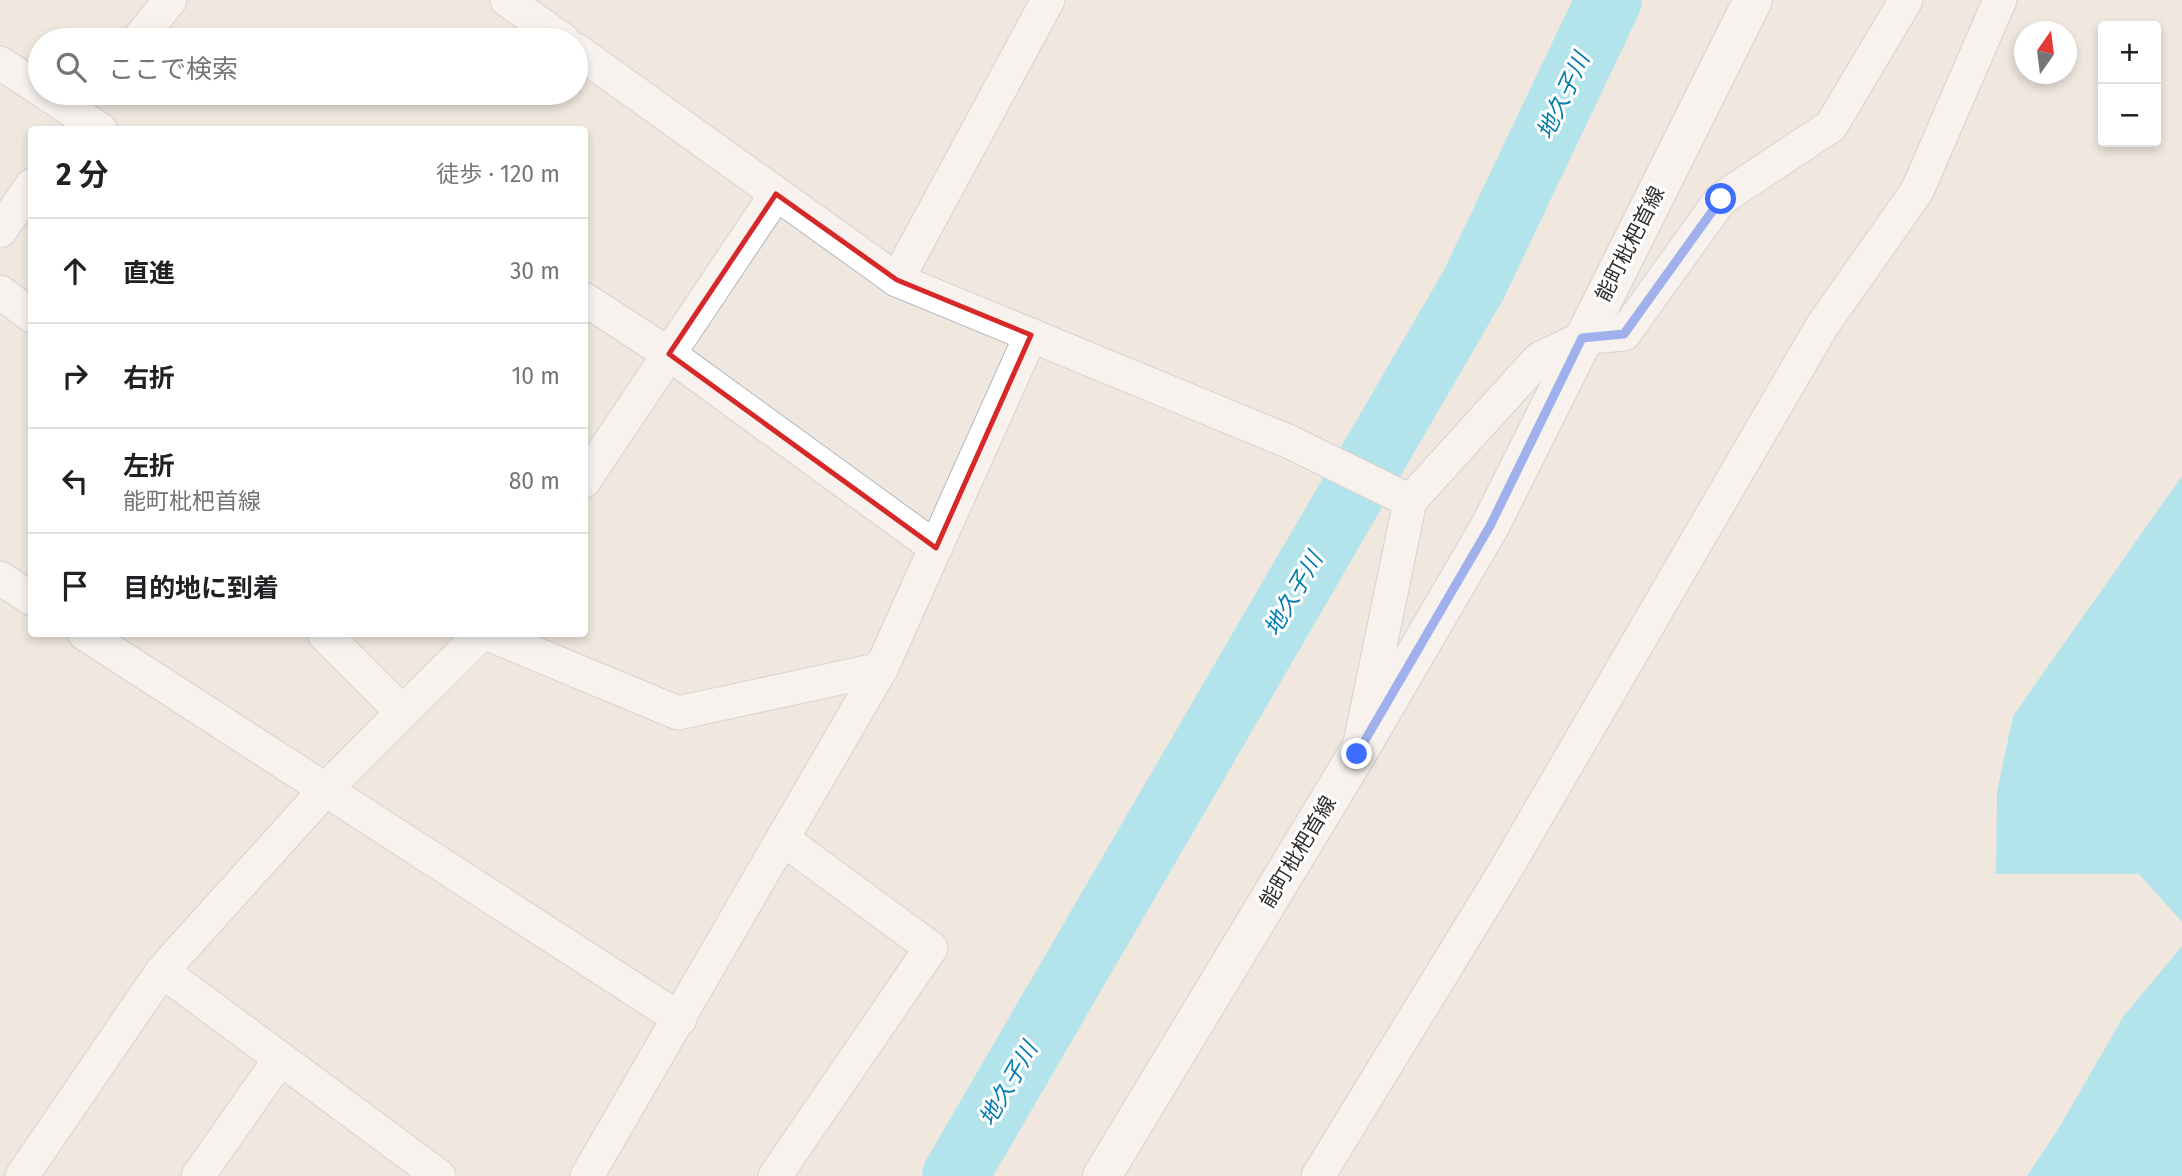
<!DOCTYPE html>
<html lang="ja">
<meta charset="utf-8">
<style>
body{margin:0;font-family:"Fira Sans","Noto Sans JP",sans-serif;background:#f2f2f2;color:#202124}
.controls{position:absolute;right:21px;top:21px;display:grid;overflow:hidden;border-radius:7px;box-shadow:0 4px 10px #0003}
.controls button{width:63px;height:63px;display:grid;place-items:center;padding:0;border:0;border-bottom:2px solid #e0e0e0;background:#fff;color:#202124;font:35px sans-serif}
.compass{position:absolute;left:2014px;top:21px;width:63px;height:63px;border-radius:50%;background:#fff;box-shadow:0 4px 10px #0003;rotate:14deg}
.stop{position:absolute;width:21px;height:21px;margin:-16px;border:5px solid #3d6eff;border-radius:50%;background:#fff}
.stop.end{background:#3d6eff;border-color:#fff;box-shadow:0 2px 7px #0008}
.list{margin:0;padding:0;list-style:none}
h2{display:flex;justify-content:space-between;align-items:center;height:91px;margin:0;padding:0 28px;font-size:30px}
h2 small{font-size:23px;font-weight:400;color:#757577}
.list li{display:grid;grid-template-columns:46px 1fr auto;gap:21px;align-items:center;box-sizing:border-box;height:105px;padding:0 28px;border-top:2px solid #e0e0e0}
.list b{display:block;font-size:26px;white-space:nowrap}
.list p{margin:0;font-size:23px;white-space:nowrap;color:#757577}
.list em{font-size:23px;font-style:normal;color:#757577}
.icon{flex:none;width:38px;height:38px;fill:none;stroke:currentColor;stroke-width:2;stroke-linecap:round;stroke-linejoin:round}
.map{position:relative;flex:none;width:2182px;height:1176px;overflow:hidden}
.search{position:absolute;background:#fff;box-shadow:0 4px 10px #0003;left:28px;top:28px;width:560px;height:77px;display:flex;align-items:center;gap:18px;box-sizing:border-box;padding:0 24px;border-radius:38px;color:#757577;font-size:26px}
.panel{position:absolute;background:#fff;box-shadow:0 4px 10px #0003;left:28px;top:126px;width:560px;height:511px;border-radius:7px}
.map>svg:first-child{display:block}
</style>
<div class="map">
<svg width="2182" height="1176" viewBox="0 0 2182 1176">
<rect width="100%" height="100%" fill="#f0e8df"/>
<g fill="#69defb">
<path d="M2182 476V922L2139 874H1996L1997 792 2013 716Z"/>
<path d="M2182 946V1176H2027L2059 1128 2123 1017Z"/>
</g>
<g fill="none" stroke-linecap="round" stroke-linejoin="round">
<path stroke="#69defb" stroke-width="66" d="M955 1176 1474 284 1609 0"/>
<g stroke="#b3b7c2" stroke-width="35">
<g id="minor">
<path d="M507 0 563 40"/>
<path d="M138 40 170 0"/>
<path d="M576 50 897 280 1290 442 1410 501"/>
<path d="M0 63 40 89"/>
<path d="M46 93 101 130"/>
<path d="M0 231 32 185"/>
<path d="M897 280 1048 0"/>
<path d="M0 292 32 316"/>
<path d="M584 299 669 354 936 548"/>
<path d="M584 481 776 194"/>
<path d="M0 578 32 599"/>
<path d="M85 634 680 1019"/>
<path d="M324 634 401 711"/>
<path d="M488 634 678 713 881 669"/>
<path d="M1361 738 1410 501 1539 359 1582 338 1624 334 1721 199 1831 126 1906 0"/>
<path d="M162 971 439 1176"/>
<path d="M22 1176 162 971 326 789 481 634"/>
<path d="M198 1176 280 1059"/>
<path d="M587 1176 881 669 1031 335"/>
<path d="M775 1176 931 948 784 840"/>
<path d="M1318 1176 1506 869 1822 326 1917 191 2000 0"/>
</g>
</g>
<g stroke="#b3b7c2" stroke-width="40">
<path id="secondary" d="M1102 1176 1357 754 1490 526 1753 0"/>
</g>
<use href="#minor" stroke="#fff" stroke-width="33"/>
<use href="#secondary" stroke="#fff" stroke-width="38"/>
</g>
<g fill="none" stroke-linecap="round" stroke-linejoin="round">
<path stroke="#3d6eff" stroke-width="9" d="M1357 754 1490 526 1582 338 1624 334 1721 199"/>
</g>
<path d="M0 0H2182V1176H0ZM776 194 897 280 1031 335 936 548 669 354Z" fill="#f0e8df" fill-opacity=".55" fill-rule="evenodd"/>
<path fill="none" stroke="#d62828" stroke-width="5" stroke-linejoin="round" d="M776 194 897 280 1031 335 936 548 669 354Z"/>
<g text-anchor="middle" stroke-width="6" stroke-linejoin="round" paint-order="stroke">
<g font-size="21" fill="#2e2e2e" stroke="#fff">
<text transform="translate(1630 244) rotate(-63)" y="7">能町枇杷首線</text>
<text transform="translate(1298 852) rotate(-59)" y="7">能町枇杷首線</text>
</g>
<g font-size="23" font-style="italic" fill="#007eaf" stroke="#fff">
<text transform="translate(1563 96) rotate(-65)" y="8">地久子川</text>
<text transform="translate(1293 594) rotate(-60)" y="8">地久子川</text>
<text transform="translate(1008 1084) rotate(-60)" y="8">地久子川</text>
</g>
</g>
</svg>
<div class="controls">
<button>+</button>
<button>−</button>
</div>
<svg class="compass" viewBox="-18 -18 36 36"><path d="M0-13l5 13h-10z" fill="#e53935"/><path d="M0 13l5-13h-10z" fill="#757577"/></svg>
<div class="stop" style="left:1721px;top:199px"></div>
<div class="stop end" style="left:1357px;top:754px"></div>
<div class="search"><svg class="icon" aria-label="search" viewBox="0 0 24 24"><circle cx="10" cy="10" r="6"/><path d="M15 15l6 6"/></svg>ここで検索</div>
<section class="panel">
<h2>2 分<small>徒歩 · 120 m</small></h2>
<ul class="list">
<li><svg class="icon" aria-label="ahead" viewBox="0 0 24 24"><path d="M12 20V5M6 11l6-6 6 6"/></svg><div><b>直進</b></div><em>30 m</em></li>
<li><svg class="icon" aria-label="right" viewBox="0 0 24 24"><path d="M7 20v-9h11M14 6l5 5-5 5"/></svg><div><b>右折</b></div><em>10 m</em></li>
<li><svg class="icon" aria-label="left" viewBox="0 0 24 24"><path d="M17 20v-9H6M10 6l-5 5 5 5"/></svg><div><b>左折</b><p>能町枇杷首線</p></div><em>80 m</em></li>
<li><svg class="icon" aria-label="arrive" viewBox="0 0 24 24"><path d="M6 21V4h12l-3 4 3 4H6"/></svg><div><b>目的地に到着</b></div></li>
</ul>
</section>
</div>
